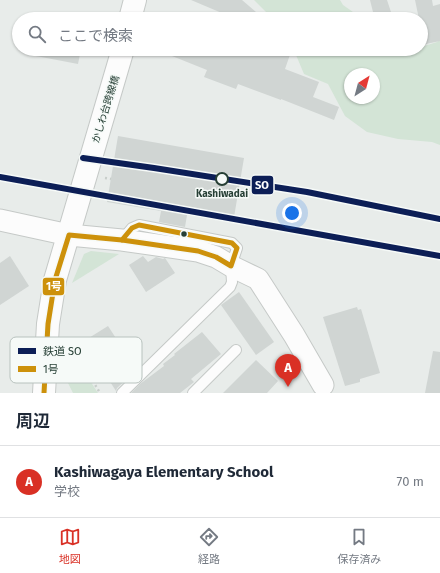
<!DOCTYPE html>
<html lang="ja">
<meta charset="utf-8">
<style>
body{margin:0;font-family:"Fira Sans","Noto Sans JP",sans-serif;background:#f6f6f7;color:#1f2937}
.compass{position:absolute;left:344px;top:68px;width:36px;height:36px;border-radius:50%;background:#fff;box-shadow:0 1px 3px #0004;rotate:36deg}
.you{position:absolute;left:292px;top:213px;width:14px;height:14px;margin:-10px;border:3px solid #fff;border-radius:50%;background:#1a73e8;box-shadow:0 0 0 6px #1a73e833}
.badge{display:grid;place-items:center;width:26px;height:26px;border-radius:50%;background:#d93025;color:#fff;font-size:13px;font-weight:700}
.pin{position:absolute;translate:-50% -33px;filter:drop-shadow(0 1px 2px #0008)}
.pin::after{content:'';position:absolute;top:21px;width:14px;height:12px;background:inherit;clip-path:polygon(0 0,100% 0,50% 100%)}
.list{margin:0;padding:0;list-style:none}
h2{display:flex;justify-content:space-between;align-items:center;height:52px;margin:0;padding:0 16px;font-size:17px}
h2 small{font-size:13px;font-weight:400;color:#747a83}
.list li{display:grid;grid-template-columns:26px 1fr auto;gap:12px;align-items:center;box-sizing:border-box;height:72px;padding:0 16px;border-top:1px solid #e0e1e3}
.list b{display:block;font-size:15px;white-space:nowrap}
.list p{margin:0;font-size:13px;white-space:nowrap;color:#747a83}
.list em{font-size:13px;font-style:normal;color:#747a83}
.icon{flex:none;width:22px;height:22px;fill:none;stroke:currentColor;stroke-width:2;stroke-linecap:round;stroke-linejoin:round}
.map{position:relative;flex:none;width:440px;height:393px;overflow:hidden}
.search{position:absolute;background:#fff;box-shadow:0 1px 3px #0004;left:12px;right:12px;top:12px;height:44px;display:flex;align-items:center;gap:10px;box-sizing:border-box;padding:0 14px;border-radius:22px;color:#747a83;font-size:15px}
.sheet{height:124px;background:#fff}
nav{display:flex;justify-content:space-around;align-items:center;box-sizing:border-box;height:56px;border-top:1px solid #e0e1e3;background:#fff;font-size:11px;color:#747a83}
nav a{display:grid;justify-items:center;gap:2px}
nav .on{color:#d93025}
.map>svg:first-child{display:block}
</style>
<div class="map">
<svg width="440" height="393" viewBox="0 0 440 393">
<rect width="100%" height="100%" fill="#e8ecea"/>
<g fill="#d3e4d6" fill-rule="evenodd">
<path d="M254 0H340L343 5 363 19H273Z"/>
<path d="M440 39V145L432 142 398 139 367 132 345 116 328 84 304 74 296 55 294 49H421V47L437 42ZM350 74H374V98H350Z"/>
<path d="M91 251 119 254 72 283 84 254Z"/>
<path d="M67 344 77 361 98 393H73L67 381 66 366Z"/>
</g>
<g fill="#d0d5d3">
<path d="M191 0H242L264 19H236Z"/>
<path d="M370 0H387L391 12 374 16Z"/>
<path d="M415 0H432L433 6 440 4V41L421 45V19H419Z"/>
<path d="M37 49H81L78 64 36 56Z"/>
<path d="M157 49H292L285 69 319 82 313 97 339 107 334 120 281 99V100L238 84 236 89 204 77 207 70 157 50Z"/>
<path d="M118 136 244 158 233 223 187 215 185 227 159 222 161 211 107 202Z"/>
<path d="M10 256 29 286 0 305V263Z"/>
<path d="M143 256 148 262 156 257 163 259 165 258 175 273 146 292 129 265Z"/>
<path d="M239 292 274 342 256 355 221 305Z"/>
<path d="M357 307 358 310 361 309 380 373 360 379V382L345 386 323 317Z"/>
<path d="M108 326 123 349 118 351 133 373 117 388 116 391 84 341Z"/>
<path d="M202 332 221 354 191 379 194 382 180 393H131L140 384 164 366 163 364 175 355 174 354Z"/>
<path d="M433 351 440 352V393H425Z"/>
<path d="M256 360 278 381 267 393H223Z"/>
</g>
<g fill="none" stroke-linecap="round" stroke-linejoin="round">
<g stroke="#c5c9c7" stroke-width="12">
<g id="service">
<path d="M122 240 132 228 139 225 232 243 237 248 231 266 232 282 230 287 122 393"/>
<path d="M193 393 236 350"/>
</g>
</g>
<g stroke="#c5c9c7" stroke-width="23">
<path id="minor" d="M0 220 69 235 122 240 198 251 216 257 231 266 258 279 294 335 323 385"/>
</g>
<g stroke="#c5c9c7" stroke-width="24">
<g id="tertiary">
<path d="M130 19 135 0"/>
<path d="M44 393 48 324 55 280 123 49"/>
</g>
</g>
<g stroke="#c7ceca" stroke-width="2.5" stroke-dasharray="2 3" stroke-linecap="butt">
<path d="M105 178 111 179"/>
<path d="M67 338 100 393"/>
</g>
<use href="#service" stroke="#fcfcfc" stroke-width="10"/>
<use href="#minor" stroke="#fcfcfc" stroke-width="21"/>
<use href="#tertiary" stroke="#fcfcfc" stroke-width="22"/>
<g stroke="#f6faf8" stroke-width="8">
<g id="bus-1">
<path d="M139 225 232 243 237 248 231 266 216 257 198 251 122 240 132 228Z"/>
<path d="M44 393 48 324 55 280 69 235 122 240"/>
</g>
</g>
<use href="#bus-1" stroke="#cd910b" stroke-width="5"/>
<g stroke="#f6faf8" stroke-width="9">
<g id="rail-1">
<path d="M83 158 154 168 307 192 440 219"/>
<path d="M0 177 440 256"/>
</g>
</g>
<use href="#rail-1" stroke="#0c1e56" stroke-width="6"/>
</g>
<circle fill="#f6faf8" stroke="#263f35" stroke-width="2" cx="222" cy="179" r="6"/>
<circle fill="#263f35" stroke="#f6faf8" stroke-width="1.5" cx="184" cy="234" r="3.5"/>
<g text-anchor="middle" stroke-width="3" stroke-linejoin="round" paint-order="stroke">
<g font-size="10" fill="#263f35" stroke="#f6faf8">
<text transform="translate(105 109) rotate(-73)" y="4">かしわ台跨線橋</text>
</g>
<g font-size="10" font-weight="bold" fill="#263f35" stroke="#f6faf8">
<text x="222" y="197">Kashiwadai</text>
</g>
</g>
<rect x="10" y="337" width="132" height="46" rx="6" fill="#f6faf8" stroke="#b8c2be" stroke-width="1"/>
<rect x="18" y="348" width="18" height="6" fill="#0c1e56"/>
<rect x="18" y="366" width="18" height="6" fill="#cd910b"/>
<g font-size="11" fill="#263f35">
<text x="43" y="355">鉄道 SO</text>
<text x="43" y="373">1号</text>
</g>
<g stroke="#f6faf8" stroke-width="1.5">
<rect x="251" y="175" width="23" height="20" rx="4" fill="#0c1e56"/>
<rect x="42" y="277" width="23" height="19" rx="4" fill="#cd910b"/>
</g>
<g font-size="11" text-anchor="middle" font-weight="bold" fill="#fff">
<text x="262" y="189">SO</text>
<text x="54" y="290">1号</text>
</g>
</svg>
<svg class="compass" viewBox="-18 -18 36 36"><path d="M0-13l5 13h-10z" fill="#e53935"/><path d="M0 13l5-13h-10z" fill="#747a83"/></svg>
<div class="you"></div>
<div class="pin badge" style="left:288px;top:387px">A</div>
<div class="search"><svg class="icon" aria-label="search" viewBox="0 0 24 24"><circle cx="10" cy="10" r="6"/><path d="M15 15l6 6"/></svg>ここで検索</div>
</div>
<section class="sheet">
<h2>周辺<small></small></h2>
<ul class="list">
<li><span class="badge">A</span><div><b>Kashiwagaya Elementary School</b><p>学校</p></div><em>70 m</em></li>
</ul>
</section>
<nav>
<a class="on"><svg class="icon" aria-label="map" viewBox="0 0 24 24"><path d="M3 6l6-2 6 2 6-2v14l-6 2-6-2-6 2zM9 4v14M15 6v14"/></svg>地図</a>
<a><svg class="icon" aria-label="directions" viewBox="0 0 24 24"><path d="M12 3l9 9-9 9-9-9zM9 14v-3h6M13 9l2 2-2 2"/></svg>経路</a>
<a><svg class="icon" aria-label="saved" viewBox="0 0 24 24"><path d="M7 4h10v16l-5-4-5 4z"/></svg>保存済み</a>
</nav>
